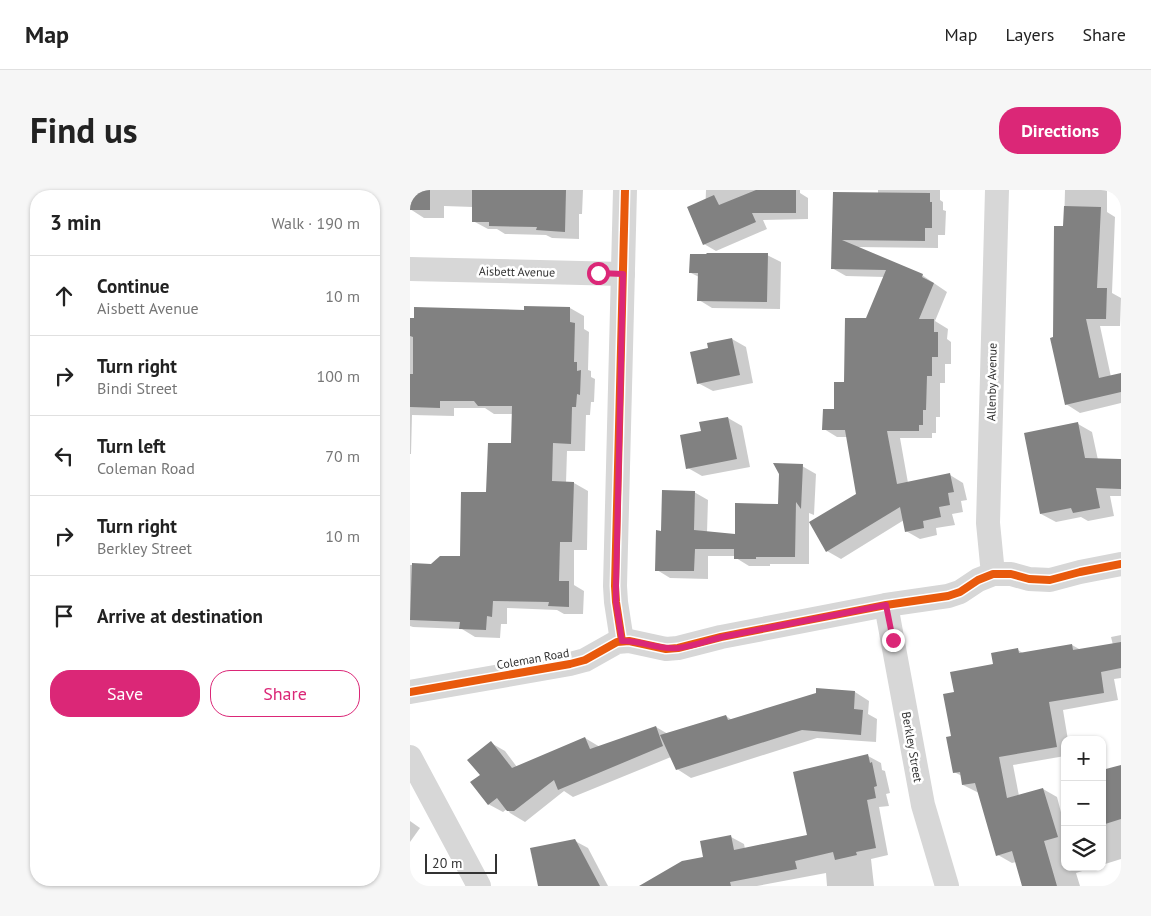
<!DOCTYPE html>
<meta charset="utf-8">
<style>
body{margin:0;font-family:"PT Sans",sans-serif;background:#f6f6f6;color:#222}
.controls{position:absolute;right:15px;bottom:15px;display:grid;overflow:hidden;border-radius:10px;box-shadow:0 1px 4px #0004}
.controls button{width:45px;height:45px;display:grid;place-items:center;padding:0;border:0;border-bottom:1px solid #e0e0e0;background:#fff;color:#222;font:25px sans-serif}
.scale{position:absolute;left:15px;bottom:12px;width:72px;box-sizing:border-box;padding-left:5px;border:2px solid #333;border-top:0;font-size:14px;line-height:18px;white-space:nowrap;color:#333;-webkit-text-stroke:4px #fff;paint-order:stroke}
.stop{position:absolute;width:15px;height:15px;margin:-11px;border:4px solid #db2777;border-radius:50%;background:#fff}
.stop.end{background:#db2777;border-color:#fff;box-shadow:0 1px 5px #0008}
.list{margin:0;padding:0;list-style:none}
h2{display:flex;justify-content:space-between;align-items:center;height:65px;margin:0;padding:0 20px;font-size:21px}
h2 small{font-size:16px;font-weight:400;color:#767676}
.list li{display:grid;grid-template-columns:32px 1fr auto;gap:15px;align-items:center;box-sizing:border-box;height:80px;padding:0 20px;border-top:1px solid #e0e0e0}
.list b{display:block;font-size:19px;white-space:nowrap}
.list p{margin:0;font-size:16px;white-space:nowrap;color:#767676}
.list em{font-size:16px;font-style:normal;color:#767676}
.actions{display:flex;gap:10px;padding:15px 20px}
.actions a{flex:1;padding:11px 0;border:1px solid #db2777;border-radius:20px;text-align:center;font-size:18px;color:#db2777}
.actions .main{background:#db2777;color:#fff}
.icon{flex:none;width:28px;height:28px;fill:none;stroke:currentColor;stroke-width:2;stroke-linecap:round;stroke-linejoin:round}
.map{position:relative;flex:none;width:711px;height:696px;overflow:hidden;border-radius:20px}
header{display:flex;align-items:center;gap:30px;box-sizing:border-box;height:70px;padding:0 25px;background:#fff;border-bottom:1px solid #e0e0e0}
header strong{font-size:24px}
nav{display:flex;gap:28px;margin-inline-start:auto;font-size:18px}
.intro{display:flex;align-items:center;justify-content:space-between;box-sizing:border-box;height:120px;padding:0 30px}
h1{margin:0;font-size:35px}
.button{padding:12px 22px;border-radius:20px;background:#db2777;color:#fff;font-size:18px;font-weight:700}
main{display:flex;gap:30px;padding:0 30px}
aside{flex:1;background:#fff;border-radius:20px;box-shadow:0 1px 4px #0004}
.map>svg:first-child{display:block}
</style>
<header>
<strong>Map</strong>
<nav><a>Map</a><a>Layers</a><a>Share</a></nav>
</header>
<div class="intro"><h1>Find us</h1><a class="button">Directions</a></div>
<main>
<aside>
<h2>3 min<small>Walk · 190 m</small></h2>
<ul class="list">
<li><svg class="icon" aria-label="ahead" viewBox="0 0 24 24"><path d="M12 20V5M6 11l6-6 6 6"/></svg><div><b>Continue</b><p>Aisbett Avenue</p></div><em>10 m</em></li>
<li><svg class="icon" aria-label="right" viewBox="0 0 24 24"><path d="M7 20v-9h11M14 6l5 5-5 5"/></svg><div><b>Turn right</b><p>Bindi Street</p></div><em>100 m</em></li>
<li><svg class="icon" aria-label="left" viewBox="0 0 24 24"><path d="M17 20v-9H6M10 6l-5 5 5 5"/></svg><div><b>Turn left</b><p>Coleman Road</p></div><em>70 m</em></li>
<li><svg class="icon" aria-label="right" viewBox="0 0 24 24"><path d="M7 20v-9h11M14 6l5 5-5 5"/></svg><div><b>Turn right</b><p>Berkley Street</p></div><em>10 m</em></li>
<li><svg class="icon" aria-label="arrive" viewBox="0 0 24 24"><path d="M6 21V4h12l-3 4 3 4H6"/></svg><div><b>Arrive at destination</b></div></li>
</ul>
<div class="actions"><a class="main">Save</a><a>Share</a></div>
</aside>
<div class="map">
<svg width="711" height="696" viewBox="0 0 711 696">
<rect width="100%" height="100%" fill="#fff"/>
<g fill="#0003">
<path d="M0 0H173L172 24H169V49L142 48 136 45 95 44 87 39H78L63 31V17L34 16V28H14L0 19Z"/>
<path d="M296 0H390V3L398 8V29L353 30 357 39 306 61 294 54Z"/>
<path d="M468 0H530V10L533 12V20L536 21 535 45H528V58L446 57 512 85 537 102 525 131 538 139 537 149 541 152V174H535V193H530V227H526V243H522V248H490L498 293 540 285 553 293 557 310 551 311 553 322 542 324 545 335 526 338 527 345 510 349 496 341 494 330 431 369 417 361 448 304 437 247H427L414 239 425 220 457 129 475 87 436 86 422 78 424 3H468Z"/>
<path d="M655 0H697V22L705 27 702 103 711 108 710 136H690L701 187 711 185V213L670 223 656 214 644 148 654 37Z"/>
<path d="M357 65 371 72 370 119 302 118 289 110V87L281 83Z"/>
<path d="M160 118 174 126V139L179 142 178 180 181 181V187L185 189 184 212H181L180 225H176L175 261H157L156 293H164L178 301 177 360H164V395L174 401 173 424H154L147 420 97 418V434H91L90 448 65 447 52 439 3 437 0 436V375H21L51 368 78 303 102 255 103 224H84L75 218H44V226L2 225 1 264H0V129Z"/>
<path d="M322 149 336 157 343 193 303 201 288 193 299 159Z"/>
<path d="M318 228 332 236 340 277 292 286 278 278 293 242Z"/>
<path d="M668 234 682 242 688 270 711 271V306H700L704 326 678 331 671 327 646 332 631 324Z"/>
<path d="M392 276 406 284 404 325 399 323V374H360V376H339L326 368V366H298V389L260 388 247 380 252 342 284 302 298 310 297 343 326 345 369 315Z"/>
<path d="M711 445V488L704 489 708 510 653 520 658 550H655V566L603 575 609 606 633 599 647 607 652 626 655 625V677H685L666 683 670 696H613L606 672 602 673 588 665 569 603 553 595 552 586 544 582 542 547 546 503 608 460 614 464 662 455 671 460 703 455 701 447Z"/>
<path d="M445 502 459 511 458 524 467 529 466 552 407 548 281 588 267 579 261 567 163 607 154 601 115 632 100 623 97 619 93 622 78 614 71 585 81 553 95 561 107 577 175 548 190 557 246 537 258 544 316 526 322 530Z"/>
<path d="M458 566 471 573 472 580 475 581 480 603 476 604 479 616 469 617 478 665 461 669 464 696H417L416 683 347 696H231L294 668 321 647 334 654 335 659 398 646Z"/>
<path d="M711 576V669L692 675V581Z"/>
<path d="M0 631 10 638 0 652Z"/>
<path d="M165 651 178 658 198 696H129Z"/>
</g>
<g fill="#818181">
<rect x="0" y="0" width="20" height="20"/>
<path d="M62 0H156L155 42 126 40 127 37 79 36V32H62Z"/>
<path d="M346 0H386V23H342L346 32 293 55 277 17 304 5 309 15Z"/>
<path d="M423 2 520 3V12H522V38H515V51L432 50 513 84 512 87 524 93 509 129H524V142H528V167H522V186H517L516 220H513V235H509V241H477L487 294 540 283 544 302 538 303 540 315 529 317 531 327 513 331 514 338 495 342 490 317 416 362 399 332 446 304 435 240H412L413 219H424V192H434L435 128H456L476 80 421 79Z"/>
<path d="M654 16 691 17 687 98H697L696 129H676L689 188 711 183V202L655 215 640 148 643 147 644 36H653Z"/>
<path d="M296 63H358L357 112 287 111 288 83H279L280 64H297Z"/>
<path d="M114 116 160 117V132L165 133 164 172H167V181L171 180 170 205 167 204 166 217H162L161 254 143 253 142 291 164 292 162 352H150L149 391H159V417L138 416 139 412 83 411 82 427 77 426 76 440 49 439 50 432 0 430 2 373 21 374 30 366H50L51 302H76L78 253H101L102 216H68L64 211H30V218L0 217V184H3V147L0 146V128H4V117L114 120Z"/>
<path d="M322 148 330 185 287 194 280 162 298 158 297 153Z"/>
<path d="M318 227 327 269 276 279 270 245 291 241 289 232Z"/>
<path d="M668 232 675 268 711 269V299L686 298 690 318 663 323 661 318 630 324 614 243Z"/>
<path d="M363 273 393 274 391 319 386 312 385 367H346V369H324V359H285L284 381H245L246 340 251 341 252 300 285 301 284 340 325 344V313L368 314 369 284Z"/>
<path d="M711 452V478L691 482 694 503 639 512 647 557 589 567 597 608 633 598 648 647 634 651 647 696H612L602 661 586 666 565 593 552 595 550 582 543 583 536 547 541 546 533 504 544 502 540 482 583 474 581 463 608 458 609 463 662 454 663 460Z"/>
<path d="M406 498 445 501 444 519 453 520 451 545 392 540 266 580 250 545 316 525 318 530 406 503Z"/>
<path d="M246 536 253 556 148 600 144 590 104 621H97L87 608 78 615 60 592 70 585 57 570 81 551 102 578 175 547 180 559Z"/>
<path d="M458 564 460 573 462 572 467 596 464 597 466 608 457 610 466 658 446 662 447 665 425 670 423 662 385 671 387 679 320 692 321 696H229L272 671 293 667 290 651 321 645 324 660 397 645 383 582Z"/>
<path d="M711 575V629L692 635V580Z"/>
<path d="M165 649 190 696H128L120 658Z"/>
</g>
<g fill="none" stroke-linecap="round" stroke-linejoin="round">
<g stroke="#d7d7d7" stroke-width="24">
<path d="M0 79 213 84"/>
<path d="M583 384 578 333 587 0"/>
<path d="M476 415 513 615 537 696"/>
<path d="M212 451 206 412 205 396 215 0"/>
<path d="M0 502 160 474 175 470 207 452 219 451 256 459 268 458 311 447 476 415 538 406 550 402 568 390 583 384H601L619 389 640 390 670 382 711 374"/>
<path d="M0 567 69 696"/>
</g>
<g stroke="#fff" stroke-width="11">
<g id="cycleway">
<path d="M212 451 206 412 205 396 215 0"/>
<path d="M0 502 160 474 175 470 207 452 219 451 256 459 268 458 311 447 476 415 538 406 550 402 568 390 583 384H601L619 389 640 390 670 382 711 374"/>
</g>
</g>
<use href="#cycleway" stroke="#e8590c" stroke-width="8"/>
</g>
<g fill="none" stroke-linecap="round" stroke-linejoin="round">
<path stroke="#db2777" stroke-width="6" d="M188 83 213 84 206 396V412L212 451C231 450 248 460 268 458 285 456 301 449 317 446 370 436 423 425 476 415L483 450"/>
</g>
<g text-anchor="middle" stroke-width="5" stroke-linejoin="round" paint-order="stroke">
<g font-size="12" fill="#333" stroke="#fff">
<text transform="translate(107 82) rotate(1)" y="4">Aisbett Avenue</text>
<text transform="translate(582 192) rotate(-89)" y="4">Allenby Avenue</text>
<text transform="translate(123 469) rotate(-10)" y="4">Coleman Road</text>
<text transform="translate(502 557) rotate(80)" y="4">Berkley Street</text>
</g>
</g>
</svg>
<div class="controls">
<button>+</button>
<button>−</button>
<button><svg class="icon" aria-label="layers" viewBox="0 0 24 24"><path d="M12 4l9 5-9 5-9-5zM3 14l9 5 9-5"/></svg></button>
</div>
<div class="scale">20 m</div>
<div class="stop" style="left:188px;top:83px"></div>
<div class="stop end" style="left:483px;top:450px"></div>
</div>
</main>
